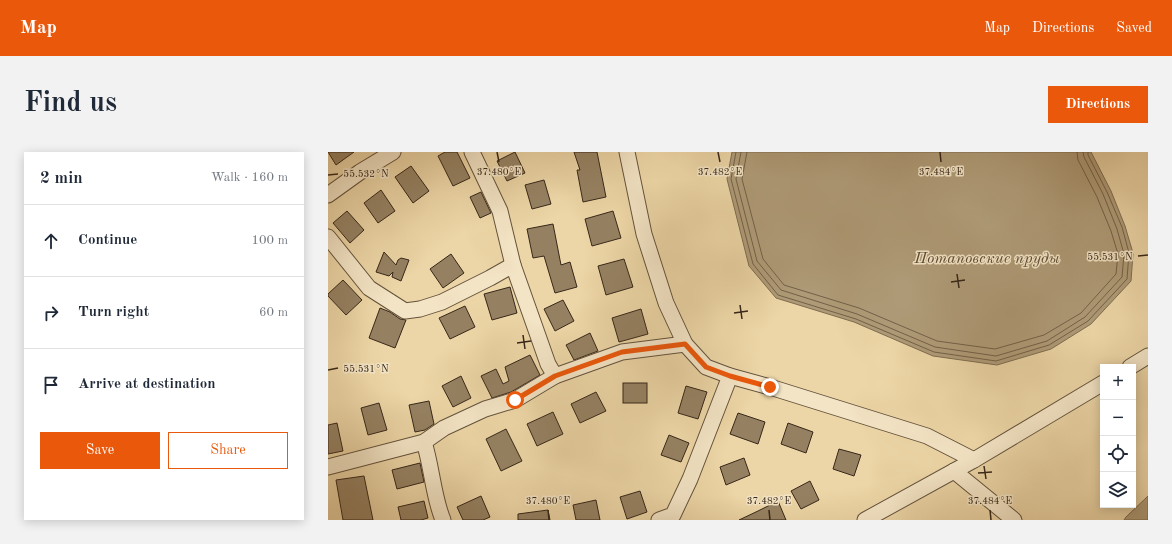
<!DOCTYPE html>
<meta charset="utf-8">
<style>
body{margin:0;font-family:"Old Standard TT",serif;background:#f2f2f3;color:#1f2937}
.controls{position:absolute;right:12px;bottom:12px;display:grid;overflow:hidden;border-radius:0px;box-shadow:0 2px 10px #0003}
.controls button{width:36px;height:36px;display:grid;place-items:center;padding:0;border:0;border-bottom:1px solid #e0e1e3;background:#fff;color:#1f2937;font:20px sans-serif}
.stop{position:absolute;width:12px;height:12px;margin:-9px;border:3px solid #ea580c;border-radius:50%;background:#fff}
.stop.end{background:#ea580c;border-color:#fff;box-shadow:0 1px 4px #0008}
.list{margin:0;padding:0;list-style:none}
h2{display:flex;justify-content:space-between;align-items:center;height:52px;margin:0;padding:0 16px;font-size:17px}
h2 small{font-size:13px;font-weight:400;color:#747a83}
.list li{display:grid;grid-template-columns:26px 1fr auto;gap:12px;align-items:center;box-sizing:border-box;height:72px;padding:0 16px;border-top:1px solid #e0e1e3}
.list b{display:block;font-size:15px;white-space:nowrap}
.list em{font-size:13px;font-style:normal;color:#747a83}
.actions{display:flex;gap:8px;padding:12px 16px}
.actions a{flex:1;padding:9px 0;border:1px solid #ea580c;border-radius:0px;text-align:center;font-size:14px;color:#ea580c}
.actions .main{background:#ea580c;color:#fff}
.icon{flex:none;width:22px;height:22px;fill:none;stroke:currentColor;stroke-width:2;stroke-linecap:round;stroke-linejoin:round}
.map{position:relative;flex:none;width:820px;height:368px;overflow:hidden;border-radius:0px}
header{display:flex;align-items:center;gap:24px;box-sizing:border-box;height:56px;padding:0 20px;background:#ea580c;color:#fff}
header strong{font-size:19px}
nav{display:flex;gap:22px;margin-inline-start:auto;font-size:14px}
.intro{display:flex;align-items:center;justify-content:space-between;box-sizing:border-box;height:96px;padding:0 24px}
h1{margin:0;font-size:28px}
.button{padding:10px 18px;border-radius:0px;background:#ea580c;color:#fff;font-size:14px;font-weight:700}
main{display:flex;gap:24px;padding:0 24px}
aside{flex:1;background:#fff;border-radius:0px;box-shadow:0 2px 10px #0003}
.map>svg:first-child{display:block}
</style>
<header>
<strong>Map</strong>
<nav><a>Map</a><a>Directions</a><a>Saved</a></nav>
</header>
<div class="intro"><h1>Find us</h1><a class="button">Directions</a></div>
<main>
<aside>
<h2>2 min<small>Walk · 160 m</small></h2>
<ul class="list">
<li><svg class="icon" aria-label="ahead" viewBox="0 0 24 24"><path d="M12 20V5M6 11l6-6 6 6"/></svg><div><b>Continue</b></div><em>100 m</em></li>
<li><svg class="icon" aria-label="right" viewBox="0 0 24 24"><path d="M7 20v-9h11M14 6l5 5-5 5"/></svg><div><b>Turn right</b></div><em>60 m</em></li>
<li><svg class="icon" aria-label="arrive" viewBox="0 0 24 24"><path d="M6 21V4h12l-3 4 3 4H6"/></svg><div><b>Arrive at destination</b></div></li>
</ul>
<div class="actions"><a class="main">Save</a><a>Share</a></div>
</aside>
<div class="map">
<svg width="820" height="368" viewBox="0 0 820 368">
<rect width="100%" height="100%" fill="#ecd5a6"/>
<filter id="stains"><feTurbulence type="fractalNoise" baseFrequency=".005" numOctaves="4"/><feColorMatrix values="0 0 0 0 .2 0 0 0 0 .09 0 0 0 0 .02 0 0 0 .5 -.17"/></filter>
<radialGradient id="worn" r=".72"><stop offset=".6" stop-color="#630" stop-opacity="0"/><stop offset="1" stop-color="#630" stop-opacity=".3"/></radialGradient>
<g fill="#ae9a76" stroke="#7e6c51">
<path d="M404 0H763L783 39 797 74 805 101 803 129 763 172 723 197 669 213 605 204 526 170 448 146 421 114 399 27Z"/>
<path d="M820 344V368H796L798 365Z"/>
</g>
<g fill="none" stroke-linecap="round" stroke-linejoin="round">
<g stroke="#726048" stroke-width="1">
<path d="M408 0 403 27 425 112 450 143 528 167 606 200 668 209 721 193 760 169 799 127 801 101 794 75 779 40 760 3V0"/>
<path d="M413 0 408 27 429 109 453 138 529 162 607 195 668 204 719 189 757 165 794 125 796 102 789 77 775 42 756 5 755 0"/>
<path d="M419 0 414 27 435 107 456 133 531 156 609 189 667 197 716 183 753 161 788 122 790 102 783 79 769 45 750 8 749 0"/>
</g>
</g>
<g fill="#958162" stroke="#372719">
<path d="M0 0H26L8 13Z"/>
<path d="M117 0H129L142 26 125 34 110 4Z"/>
<path d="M187 0 197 21 179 29 169 9Z"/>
<path d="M246 0H269L278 45 255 50 249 18H252Z"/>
<path d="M83 14 101 39 85 51 67 25Z"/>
<path d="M216 28 223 52 204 57 197 33Z"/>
<path d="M53 38 67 59 50 71 36 51Z"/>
<path d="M153 40 163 61 152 66 142 45Z"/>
<path d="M19 59 36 78 22 91 5 71Z"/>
<path d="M285 59 293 86 264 94 257 67Z"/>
<path d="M225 72 233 113 242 110 249 135 227 141 216 104 205 106 199 77Z"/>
<path d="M56 100 68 113 70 108 73 106 81 108 73 129 64 125 65 120 61 124 48 120Z"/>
<path d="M123 102 136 121 115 136 102 117Z"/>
<path d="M296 107 305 135 278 143 270 114Z"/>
<path d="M15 128 34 148 18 163 0 144V142Z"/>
<path d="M182 135 189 161 164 168 156 142Z"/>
<path d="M235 148 246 169 227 179 216 157Z"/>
<path d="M137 154 147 175 122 187 111 166Z"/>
<path d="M52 156 62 160 72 167 78 168 67 196 41 186Z"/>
<path d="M313 157 320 182 291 190 284 166Z"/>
<path d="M262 181 270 199 246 208 238 193Z"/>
<path d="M202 203 212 223 183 240 164 246 153 224 168 217 175 232 181 229 177 215Z"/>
<path d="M133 224 143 246 125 255 114 234Z"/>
<rect x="295" y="231" width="24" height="20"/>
<path d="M358 234 379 240 370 267 350 261Z"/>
<path d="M268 240 278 259 252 271 243 252Z"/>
<path d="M101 249 106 272 97 278 87 280 81 253Z"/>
<path d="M51 251 59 278 40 283 33 256Z"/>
<path d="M225 260 235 282 209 294 199 272Z"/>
<path d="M410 261 437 270 430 292 402 282Z"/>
<path d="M9 271 15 299 0 302V273Z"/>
<path d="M460 271 485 280 478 301 453 292Z"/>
<path d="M178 277 194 309 173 319 158 287Z"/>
<path d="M341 283 361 291 353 310 333 303Z"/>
<path d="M511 297 533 303 526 324 505 317Z"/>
<path d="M416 306 422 323 398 333 392 315Z"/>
<path d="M92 311 96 330 69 337 64 318Z"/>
<path d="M36 324 45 368H15L8 328Z"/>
<path d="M482 329 491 348 473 357 463 339Z"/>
<path d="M312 339 319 360 299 367 292 345Z"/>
<path d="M153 344 162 365 155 368H135L129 355Z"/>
<path d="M268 348 272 368H248L245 353Z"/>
<path d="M96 349 100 366 93 368H73L70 355Z"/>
<path d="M450 349 458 368H411L430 359Z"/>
<path d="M220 358 222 368H190V362Z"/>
</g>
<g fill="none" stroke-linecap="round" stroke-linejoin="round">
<g stroke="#64523c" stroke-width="17">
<g id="minor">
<path d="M144 0 172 59 185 113 220 212 227 224"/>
<path d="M299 0 316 82 338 151 357 192 378 215 402 224 442 235 599 284 646 308"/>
<path d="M0 43 32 20 65 0"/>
<path d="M0 85 41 136 77 159 92 157 114 150 162 126 185 113"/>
<path d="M802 215 820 204"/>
<path d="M96 290C104 315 105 344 115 368"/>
<path d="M0 315 96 290 116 276 157 257 187 248 227 224 294 200 357 192"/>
<path d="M626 319 686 368"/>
<path d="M331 368 345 363 362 327 402 224"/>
<path d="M537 368 646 308 775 231"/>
</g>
</g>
<use href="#minor" stroke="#f3e4c5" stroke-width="15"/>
</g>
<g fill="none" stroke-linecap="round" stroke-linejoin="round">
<path stroke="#ea580c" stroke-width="5" d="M187 248 227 224 294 200 357 192 378 215 402 224 442 235"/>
</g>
<path fill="none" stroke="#372719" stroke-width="1.5" d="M169 0 171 10M390 0 392 10M612 0 613 10M0 23 10 22M810 104 820 103M629 122 631 136M623 130 637 128M412 153 414 167M406 161 420 159M195 183 197 197M189 191 203 189M0 218 10 216M656 314 658 327M650 321 664 320M220 358 221 368M441 358 442 368M662 358 663 368"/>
<g text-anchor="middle" stroke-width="3" stroke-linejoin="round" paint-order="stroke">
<g font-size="16" font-style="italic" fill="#5b4a35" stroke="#f3e4c5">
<text x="659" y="111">Потаповские пруды</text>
</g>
</g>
<g font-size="10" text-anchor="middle" fill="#372719" stroke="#f3e4c5" stroke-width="3" stroke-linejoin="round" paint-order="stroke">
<text x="171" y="23">37.480°E</text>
<text x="392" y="23">37.482°E</text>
<text x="613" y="23">37.484°E</text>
<text x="38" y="25">55.532°N</text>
<text x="782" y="108">55.531°N</text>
<text x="38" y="220">55.531°N</text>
<text x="220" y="352">37.480°E</text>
<text x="441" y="352">37.482°E</text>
<text x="662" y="352">37.484°E</text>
</g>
<rect width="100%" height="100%" filter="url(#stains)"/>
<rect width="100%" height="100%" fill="url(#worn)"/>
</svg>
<div class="controls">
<button>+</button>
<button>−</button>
<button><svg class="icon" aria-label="locate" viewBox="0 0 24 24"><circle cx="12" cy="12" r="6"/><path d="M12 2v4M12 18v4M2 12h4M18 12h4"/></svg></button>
<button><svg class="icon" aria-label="layers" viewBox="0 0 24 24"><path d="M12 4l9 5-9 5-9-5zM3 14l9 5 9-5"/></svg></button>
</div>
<div class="stop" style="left:187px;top:248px"></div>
<div class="stop end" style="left:442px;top:235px"></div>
</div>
</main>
